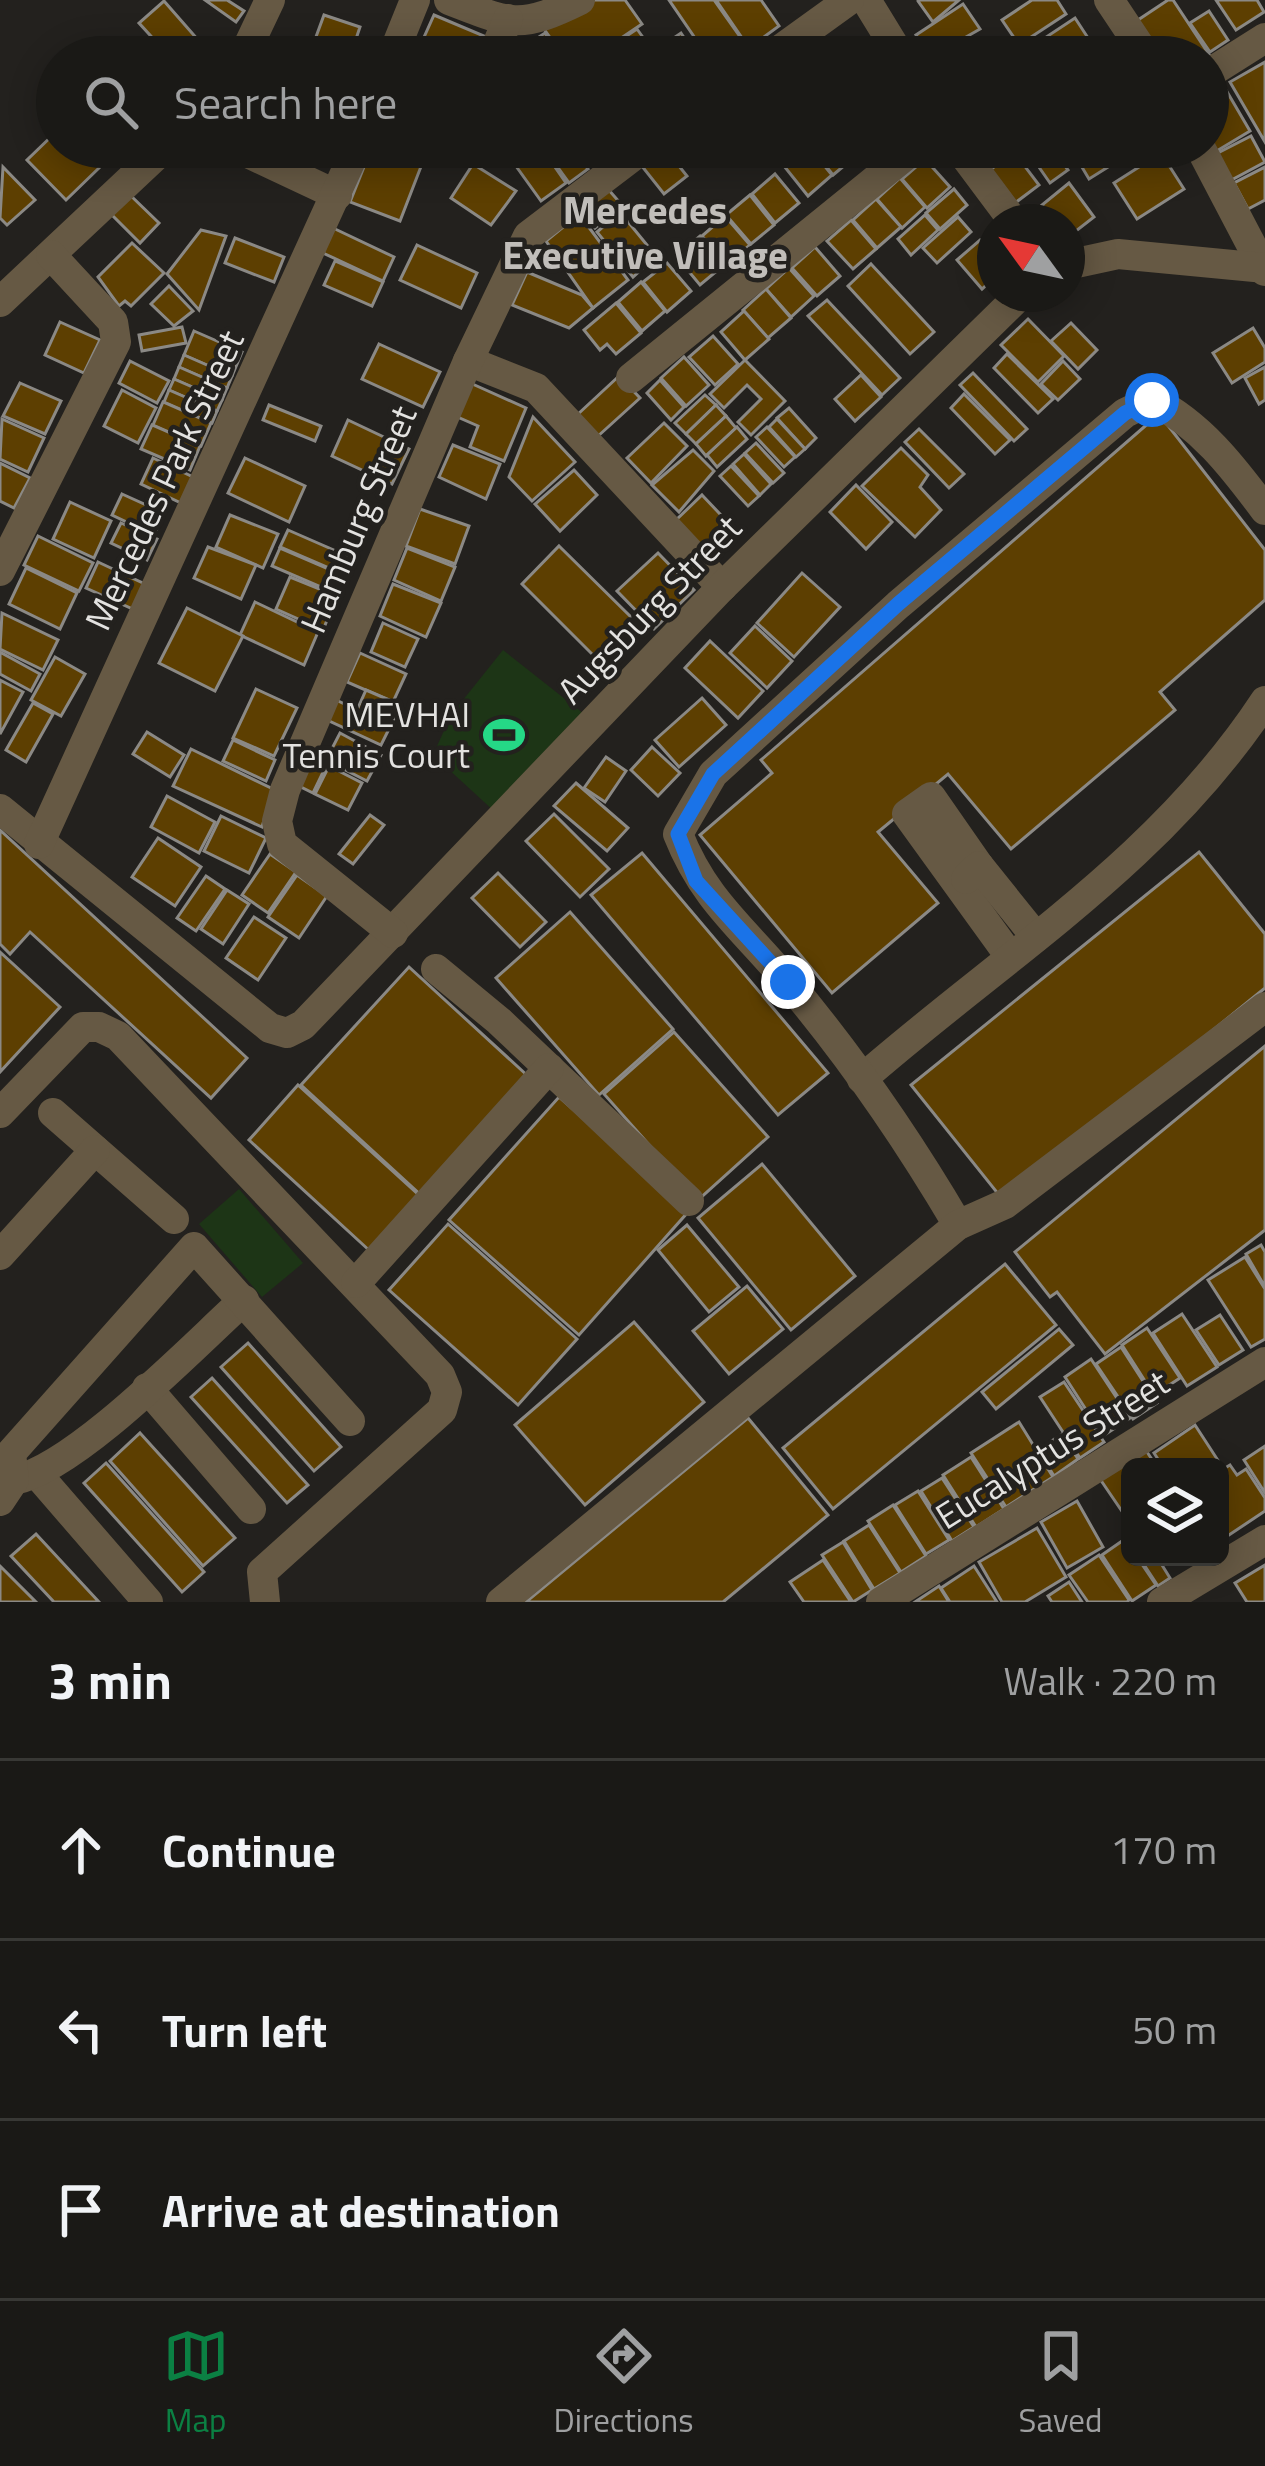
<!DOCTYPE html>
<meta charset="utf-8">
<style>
body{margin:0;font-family:"Titillium Web",sans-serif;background:#23221f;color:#f1f3f6}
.controls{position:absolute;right:36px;bottom:36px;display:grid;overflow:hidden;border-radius:18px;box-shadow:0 6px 30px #0003}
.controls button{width:108px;height:108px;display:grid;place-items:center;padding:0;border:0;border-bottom:3px solid #383835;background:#1a1916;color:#f1f3f6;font:60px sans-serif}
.compass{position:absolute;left:977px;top:204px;width:108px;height:108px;border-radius:50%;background:#1a1916;box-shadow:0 6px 30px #0003;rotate:303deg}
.stop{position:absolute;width:36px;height:36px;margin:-27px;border:9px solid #1a73e8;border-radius:50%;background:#fff}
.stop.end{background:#1a73e8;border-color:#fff;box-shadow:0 3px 12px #0008}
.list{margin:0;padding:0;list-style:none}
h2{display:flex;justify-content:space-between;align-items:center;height:156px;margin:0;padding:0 48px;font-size:51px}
h2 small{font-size:39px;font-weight:400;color:#9fa0a1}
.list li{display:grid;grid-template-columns:78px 1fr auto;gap:36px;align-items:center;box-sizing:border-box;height:180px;padding:0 48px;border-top:3px solid #383835}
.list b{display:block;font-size:45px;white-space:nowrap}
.list em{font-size:39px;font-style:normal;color:#9fa0a1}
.icon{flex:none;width:66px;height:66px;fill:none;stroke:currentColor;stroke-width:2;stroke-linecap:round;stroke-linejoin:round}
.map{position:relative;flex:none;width:1265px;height:1602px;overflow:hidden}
.search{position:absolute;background:#1a1916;box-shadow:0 6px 30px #0003;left:36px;right:36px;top:36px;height:132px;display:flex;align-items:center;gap:30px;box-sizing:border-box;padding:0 42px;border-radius:66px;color:#9fa0a1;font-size:45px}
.sheet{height:696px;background:#1a1916}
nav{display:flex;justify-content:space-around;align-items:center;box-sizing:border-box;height:168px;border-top:3px solid #383835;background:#1a1916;font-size:33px;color:#9fa0a1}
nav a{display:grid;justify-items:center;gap:6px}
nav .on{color:#0b8043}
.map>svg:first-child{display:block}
</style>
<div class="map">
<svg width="1265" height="1602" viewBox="0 0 1265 1602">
<rect width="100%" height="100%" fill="#23211e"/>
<g fill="#1d3516">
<path d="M503 650 584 714 495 812 433 755 451 715Z"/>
<path d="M239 1189 303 1263 262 1297 199 1224Z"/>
</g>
<g fill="#5d3f01" stroke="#8b8985" stroke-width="3">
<path d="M205 0H227L244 11 236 22Z"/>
<path d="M585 0H625L642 24 593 57H564L544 29Z"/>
<path d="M669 0H714L743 41 721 57H708Z"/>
<path d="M716 0H761L779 26 749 48Z"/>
<path d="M959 0 933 22 918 1V0Z"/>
<path d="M1032 0H1057L1066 14 1019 45 1002 20Z"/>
<path d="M1168 0H1173L1212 59 1158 57 1135 22Z"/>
<path d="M1216 0H1257L1264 12 1236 30Z"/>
<path d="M164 1 213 57H170L139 23Z"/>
<path d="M963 4 980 29 931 57 916 35Z"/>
<path d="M1209 11 1228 40 1210 52 1190 23Z"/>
<path d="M324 15 360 27 350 57 313 45Z"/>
<path d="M434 15 484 36 474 57 416 55Z"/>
<path d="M1075 18 1092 44 1072 57H1034L1028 49Z"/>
<path d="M637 29 657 57H612L607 49Z"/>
<path d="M545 33 560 57H532L525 46Z"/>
<path d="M681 33 697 57H665L659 48Z"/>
<path d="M1098 40 1109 57H1072Z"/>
<path d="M1265 62V142L1230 82Z"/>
<path d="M1226 90 1250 131 1210 155 1208 101Z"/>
<path d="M57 131V147H81L100 167 66 200 27 160Z"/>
<path d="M1251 136 1265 162 1224 184 1210 157Z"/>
<path d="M289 147H328L323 160Z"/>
<path d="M372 147 422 164 400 221 350 202Z"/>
<path d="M384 147H430L422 163Z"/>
<path d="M541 147 566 183 541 201 508 155 499 161 489 148Z"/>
<path d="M543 147H572L588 169 569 183Z"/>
<path d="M809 147 832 175 808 196 784 166Z"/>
<path d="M811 147H851L857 155 833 175Z"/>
<path d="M1025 147H1051L1068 170 1050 183Z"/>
<path d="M1070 147H1106L1116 162 1089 179Z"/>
<path d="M1112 147H1156L1124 166Z"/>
<path d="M1014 152 1039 185 1011 206 986 173Z"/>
<path d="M1161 153 1184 189 1137 219 1114 183Z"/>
<path d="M654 154 662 163 671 156 687 176 664 194 641 165Z"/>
<path d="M925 159 950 187 927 208 902 179Z"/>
<path d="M473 164 516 191 491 225 451 198Z"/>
<path d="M3 167 35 200 7 225 0 218Z"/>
<path d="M1265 167V200L1248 209 1234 183Z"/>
<path d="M775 174 799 203 775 223 752 194Z"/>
<path d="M900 178 925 207 902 228 877 199Z"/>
<path d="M1069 183 1094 217 1067 238V222H1055L1042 205Z"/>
<path d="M607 188 622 205 595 228 581 211Z"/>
<path d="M954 189 967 205 940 229 926 213Z"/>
<path d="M129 194 159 223 140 243 110 213Z"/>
<path d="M750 195 774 225 751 244 726 215Z"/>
<path d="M876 199 901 227 877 248 853 220Z"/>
<path d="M620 212 656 256 633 277 597 232Z"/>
<path d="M579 214 628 280 593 308 546 241Z"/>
<path d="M925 215 938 230 911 255 898 239Z"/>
<path d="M725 216 750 245 726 265 702 236Z"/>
<path d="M958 217 971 232 937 263 923 248Z"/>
<path d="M851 220 876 249 853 269 827 241Z"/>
<path d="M333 228 394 257 383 281 323 253Z"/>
<path d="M201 230 226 236 199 310 167 274Z"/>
<path d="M700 236 724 265 700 285 676 256Z"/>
<path d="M235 238 284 257 274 282 225 263Z"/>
<path d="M980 240 995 257V277L982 289 957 260Z"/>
<path d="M132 243 164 273 131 306 125 301 119 306 98 277Z"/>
<path d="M417 245 477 273 461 308 400 280Z"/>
<path d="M815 247 840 276 817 296 792 268Z"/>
<path d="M335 261 383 282 372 306 324 285Z"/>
<path d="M667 263 691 291 667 312 643 282Z"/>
<path d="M871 264 934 332 910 354 848 286Z"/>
<path d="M789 268 814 296 791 317 766 289Z"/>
<path d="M527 272 582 295 593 308 569 328 512 305Z"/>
<path d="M641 282 665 311 642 331 618 302Z"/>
<path d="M169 286 193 311 174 326 151 304Z"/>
<path d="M766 289 791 318 768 338 743 310Z"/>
<path d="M827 300 900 378 882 395 808 316Z"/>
<path d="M616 303 641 333 616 354 607 344 600 350 584 330Z"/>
<path d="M744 311 769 339 745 360 721 332Z"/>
<path d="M1028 319 1064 356 1038 382 1001 345Z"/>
<path d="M60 322 100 340 84 373 45 355Z"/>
<path d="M1071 323 1097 350 1078 369 1051 341Z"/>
<path d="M182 327 186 343 142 351 139 335Z"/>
<path d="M1253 328 1265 348V362L1232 383 1213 353Z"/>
<path d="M194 331 242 352 232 376 184 355Z"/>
<path d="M713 336 738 364 715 385 689 357Z"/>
<path d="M379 344 440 372 423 407 362 379Z"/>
<path d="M1007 354 1053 399 1038 413 994 368Z"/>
<path d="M184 355 232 376 227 388 179 367Z"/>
<path d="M684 357 709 385 686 406 661 378Z"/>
<path d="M745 360 785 401 751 435 738 422 761 399 747 385 724 408 710 394Z"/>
<path d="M130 361 169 381 157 403 119 383Z"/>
<path d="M1063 361 1080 379 1058 400 1041 384Z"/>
<path d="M179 367 227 388 222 400 174 379Z"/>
<path d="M1265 367V400L1259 404 1245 378Z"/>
<path d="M973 373 1027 429 1014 441 960 385Z"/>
<path d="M861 375 881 397 855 421 835 399Z"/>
<path d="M619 376 640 398 597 437 577 415Z"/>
<path d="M174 379 222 400 217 411 169 390Z"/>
<path d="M660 380 684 407 671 420 647 393Z"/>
<path d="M468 382 526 408 504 461 470 447 478 426 453 415Z"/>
<path d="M20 383 61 401 45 434 3 416Z"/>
<path d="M122 390 156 408 138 443 104 426Z"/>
<path d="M169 390 217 411 212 423 164 402Z"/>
<path d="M964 394 1010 440 995 454 951 408Z"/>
<path d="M705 395 716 405 686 434 675 423Z"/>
<path d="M163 402 211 423 201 446 153 425Z"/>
<path d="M269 405 321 426 315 441 263 420Z"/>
<path d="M716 405 726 416 696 444 686 434Z"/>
<path d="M789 408 816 438 805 449 777 418Z"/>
<path d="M1159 414 1265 550V600L1160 692 1175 710 1011 849 948 774 878 832 938 903 832 993 700 835 772 773 761 760Z"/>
<path d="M726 416 736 428 706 456 696 444Z"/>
<path d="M533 417 575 462 532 501 509 477Z"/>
<path d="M2 419 44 438 28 472 0 459Z"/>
<path d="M777 419 805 449 796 457 769 427Z"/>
<path d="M348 420 409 449 392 484 332 456Z"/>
<path d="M664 423 687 446 651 483 627 458Z"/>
<path d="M152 425 200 446 190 470 141 449Z"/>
<path d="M737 427 747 439 717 467 707 455Z"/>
<path d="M767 427 795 457 784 467 756 437Z"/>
<path d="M919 429 964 474 949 488 905 442Z"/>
<path d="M756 443 784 473 773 483 745 453Z"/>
<path d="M453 445 500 464 486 499 439 477Z"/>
<path d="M901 448 928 475 920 487 941 510 915 537 862 486Z"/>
<path d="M693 450 714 471 679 512 652 485Z"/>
<path d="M744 454 771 484 760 495 733 464Z"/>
<path d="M153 458 193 477 181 503 141 484Z"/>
<path d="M245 458 305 486 289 522 228 493Z"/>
<path d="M0 463 30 478 14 508 0 501Z"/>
<path d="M731 466 759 496 748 506 720 476Z"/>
<path d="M574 470 597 495 560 531 535 504Z"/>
<path d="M856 485 892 522 866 549 830 512Z"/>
<path d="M122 494 164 513 154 535 112 515Z"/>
<path d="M702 495 737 532 712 556 675 521Z"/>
<path d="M70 502 111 521 94 558 53 539Z"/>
<path d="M420 509 469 526 455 564 406 546Z"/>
<path d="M230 515 278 534 263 568 216 547Z"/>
<path d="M121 523 157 539 147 560 111 543Z"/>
<path d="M288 530 352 558 345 575 280 547Z"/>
<path d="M38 536 93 563 79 591 24 565Z"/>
<path d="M559 546 633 619 595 657 522 584Z"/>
<path d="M208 547 256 565 241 599 194 578Z"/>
<path d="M280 548 345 576 337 594 272 566Z"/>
<path d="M407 548 455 567 441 601 394 580Z"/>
<path d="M658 553 694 590 654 629 617 591Z"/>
<path d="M98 562 147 585 135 610 86 588Z"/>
<path d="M26 568 77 593 60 629 9 604Z"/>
<path d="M802 573 840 607 794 657 757 623Z"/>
<path d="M290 577 337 596 323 630 276 609Z"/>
<path d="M393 584 441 603 426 637 380 616Z"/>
<path d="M255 602 318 632 304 665 240 635Z"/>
<path d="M187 608 243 636 215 691 159 663Z"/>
<path d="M2 613 58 640 43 670 0 649Z"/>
<path d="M383 623 418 639 405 667 371 652Z"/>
<path d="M755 626 792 661 767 688 730 653Z"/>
<path d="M710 641 763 691 738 718 685 668Z"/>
<path d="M0 652 40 674 31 691 0 674Z"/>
<path d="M360 653 406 674 393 702 347 682Z"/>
<path d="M55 657 85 674 61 716 31 700Z"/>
<path d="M0 680 23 692 0 734Z"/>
<path d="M256 689 297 708 274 756 233 738Z"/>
<path d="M366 690 401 705 381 745 325 719 334 699 357 710Z"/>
<path d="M702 698 726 725 679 767 655 740Z"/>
<path d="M33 703 53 714 26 762 6 750Z"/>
<path d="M147 732 184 755 170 777 133 754Z"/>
<path d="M340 733 381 755 367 781 326 760Z"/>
<path d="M233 740 275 760 266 781 223 761Z"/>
<path d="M652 747 680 773 658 796 631 770Z"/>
<path d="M191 749 273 789 262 827 173 786Z"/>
<path d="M311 757 327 764 313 793 297 785Z"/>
<path d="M606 757 626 771 605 802 584 788Z"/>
<path d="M329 766 362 783 348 810 315 794Z"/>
<path d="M576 783 628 828 607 851 554 806Z"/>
<path d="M167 796 215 822 199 853 151 827Z"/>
<path d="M554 814 609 869 580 897 526 841Z"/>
<path d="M370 815 384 825 353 864 339 854Z"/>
<path d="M221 816 266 838 249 873 204 851Z"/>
<path d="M0 830 247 1058 211 1098 30 932 10 954 0 944Z"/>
<path d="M158 838 201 867 175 906 132 877Z"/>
<path d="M1199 852 1265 934V988L1003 1200 911 1085Z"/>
<path d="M642 853 828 1073 778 1115 591 895Z"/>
<path d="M270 854 296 872 268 913 242 895Z"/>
<path d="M498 873 546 922 520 947 472 898Z"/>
<path d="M297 875 327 896 299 938 268 917Z"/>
<path d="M206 876 225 889 196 931 177 918Z"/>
<path d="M227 890 249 904 223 944 201 929Z"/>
<path d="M570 912 673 1029 599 1095 496 978Z"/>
<path d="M254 917 286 938 258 980 226 958Z"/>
<path d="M0 952 60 1007 0 1072Z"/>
<path d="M409 967 530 1078 422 1196 301 1085Z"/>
<path d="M674 1032 768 1137 698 1200 604 1094Z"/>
<path d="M1265 1046V1230L1105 1354 1057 1292 1050 1297 1015 1252Z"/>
<path d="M298 1085 421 1197 371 1252 249 1140Z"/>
<path d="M559 1097 688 1212 579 1335 449 1220Z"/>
<path d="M762 1164 855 1276 791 1330 698 1218Z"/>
<path d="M448 1224 577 1339 518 1405 389 1290Z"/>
<path d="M687 1225 739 1287 709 1312 658 1250Z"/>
<path d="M1261 1245 1265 1252V1287L1246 1254Z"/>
<path d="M1245 1257 1265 1289V1339L1251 1347 1208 1280Z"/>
<path d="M1005 1264 1056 1325 833 1509 783 1448Z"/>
<path d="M747 1286 783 1329 729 1374 693 1331Z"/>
<path d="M1182 1314 1217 1367 1187 1386 1153 1333Z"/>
<path d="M1220 1315 1243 1350 1219 1365 1196 1330Z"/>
<path d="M634 1322 704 1402 585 1505 515 1425Z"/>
<path d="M1147 1328 1180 1378 1154 1395 1122 1345Z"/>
<path d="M1059 1329 1073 1345 996 1409 982 1392Z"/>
<path d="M248 1343 341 1447 314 1471 221 1367Z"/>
<path d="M1121 1347 1157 1403 1133 1419 1096 1364Z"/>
<path d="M1091 1359 1130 1418 1103 1436 1065 1377Z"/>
<path d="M212 1378 308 1485 287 1503 191 1397Z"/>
<path d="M1064 1382 1104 1442 1080 1458 1040 1397Z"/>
<path d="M748 1418 828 1515 723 1602H526Z"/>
<path d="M1019 1422 1053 1477 1006 1507 971 1453Z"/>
<path d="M1195 1425 1221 1465 1163 1467 1154 1453Z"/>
<path d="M140 1433 235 1538 203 1566 110 1461Z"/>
<path d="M1062 1434 1078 1459 1054 1476 1038 1450Z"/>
<path d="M1265 1446V1493L1244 1460Z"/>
<path d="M1145 1449 1157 1467H1130V1523L1100 1479Z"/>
<path d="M971 1457 1004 1509 976 1527 943 1475Z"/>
<path d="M106 1463 204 1572 182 1592 84 1483Z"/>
<path d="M1230 1465 1237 1475 1246 1469 1265 1498V1511L1220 1541V1471Z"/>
<path d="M942 1478 974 1527 952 1541 921 1491Z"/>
<path d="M918 1491 949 1540 926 1554 895 1505Z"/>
<path d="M1077 1501 1103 1547 1067 1568 1041 1522Z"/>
<path d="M893 1505 926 1556 901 1572 868 1521Z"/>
<path d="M869 1525 900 1573 874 1589 844 1541Z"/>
<path d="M1037 1528 1066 1577 1025 1602H1002L979 1562Z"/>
<path d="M36 1534 99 1602H54L11 1556Z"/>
<path d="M1125 1539 1130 1557H1137L1156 1585 1132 1601 1102 1555Z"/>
<path d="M843 1542 872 1590 853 1602 822 1555Z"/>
<path d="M1099 1555 1129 1600 1127 1602H1088L1069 1575Z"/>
<path d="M1139 1557H1157L1170 1578 1158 1586Z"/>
<path d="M823 1560 851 1602H804L790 1582Z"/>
<path d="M1265 1565V1602H1247L1235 1583Z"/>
<path d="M0 1566 36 1602H0Z"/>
<path d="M974 1566 997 1602H950L941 1588Z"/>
<path d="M1069 1582 1082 1602H1052L1048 1596Z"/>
<path d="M939 1586 949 1602H915Z"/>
</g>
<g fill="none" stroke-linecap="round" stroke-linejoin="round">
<g stroke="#665944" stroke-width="30">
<path d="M449 0C511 24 519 30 580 0"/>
<path d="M866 0 901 57"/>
<path d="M1109 0 1147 57"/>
<path d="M243 57 270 0"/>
<path d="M392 57 415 0"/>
<path d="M492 57 508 19"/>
<path d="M770 57 849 0"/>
<path d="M1208 74 1265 38"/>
<path d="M235 147 337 195"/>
<path d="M958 147 1014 222"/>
<path d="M1200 147 1265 271"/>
<path d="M1067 265 1118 254 1265 268"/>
<path d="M0 302 165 147"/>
<path d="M468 361 536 388 722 587"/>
<path d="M631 378 916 147"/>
<path d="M0 571 116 342 113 322 51 255"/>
<path d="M0 809 270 1028 287 1033 303 1025 722 587 1021 294"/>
<path d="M39 844 357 147"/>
<path d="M979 866 931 797 907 814 1009 955"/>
<path d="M966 879 979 866 1036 937"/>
<path d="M393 933 282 844 277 821 285 790 468 361 528 236 645 147"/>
<path d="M436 969 499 1021 689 1201"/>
<path d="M862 1079C1004 955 1160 861 1265 701"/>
<path d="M0 1113 83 1027H99L118 1036 440 1375 447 1392 442 1410 262 1572 265 1602"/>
<path d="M53 1113 174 1219"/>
<path d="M958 1225C908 1140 851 1057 787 981 743 928 704 900 678 834L713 774 898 605 1125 413 1152 400C1200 424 1233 467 1265 510"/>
<path d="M0 1255 95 1150"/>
<path d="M356 1283 549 1068"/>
<path d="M147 1388 251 1509"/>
<path d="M38 1475 148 1602"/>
<path d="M14 1480C76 1468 193 1346 244 1300"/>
<path d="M0 1501 14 1480 11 1453 194 1247 350 1421"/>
<path d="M501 1602 958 1225 1005 1204 1265 1007"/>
<path d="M881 1602 1265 1362"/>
<path d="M1162 1602 1265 1540"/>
</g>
</g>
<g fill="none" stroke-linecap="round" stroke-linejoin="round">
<path stroke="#1a73e8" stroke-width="15" d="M788 982 696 881 678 834 713 774 898 604 1125 413 1152 400"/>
</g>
<defs>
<g id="stadium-bare" transform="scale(3.24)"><path d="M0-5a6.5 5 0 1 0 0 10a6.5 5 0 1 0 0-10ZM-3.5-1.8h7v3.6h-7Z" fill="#25d886" stroke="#23211e" stroke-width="2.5" paint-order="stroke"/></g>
</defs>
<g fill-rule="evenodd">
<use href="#stadium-bare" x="504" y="735"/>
</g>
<g text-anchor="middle" stroke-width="9" stroke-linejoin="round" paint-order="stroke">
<g font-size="36" fill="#e3e2e0" stroke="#23211e">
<text transform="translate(164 480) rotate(-65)" y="13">Mercedes Park Street</text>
<text transform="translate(358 519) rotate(-67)" y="13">Hamburg Street</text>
<text transform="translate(649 609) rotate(-46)" y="13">Augsburg Street</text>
<text transform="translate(1052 1449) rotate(-32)" y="13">Eucalyptus Street</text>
</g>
<g font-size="36" fill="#e3e2e0" stroke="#23211e" text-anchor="end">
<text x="470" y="727">MEVHAI<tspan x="470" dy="41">Tennis Court</tspan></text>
</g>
<g font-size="39" font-weight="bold" fill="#c1beba" stroke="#23211e">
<text x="645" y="224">Mercedes<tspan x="645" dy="45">Executive Village</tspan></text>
</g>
</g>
</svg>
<div class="controls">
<button><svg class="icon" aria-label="layers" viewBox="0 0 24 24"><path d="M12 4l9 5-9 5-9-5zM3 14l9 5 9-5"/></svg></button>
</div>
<svg class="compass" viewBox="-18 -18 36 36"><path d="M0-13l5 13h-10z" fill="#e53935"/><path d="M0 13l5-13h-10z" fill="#9fa0a1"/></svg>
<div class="stop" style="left:1152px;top:400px"></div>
<div class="stop end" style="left:788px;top:982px"></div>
<div class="search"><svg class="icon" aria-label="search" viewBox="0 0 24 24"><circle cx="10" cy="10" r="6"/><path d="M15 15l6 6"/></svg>Search here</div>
</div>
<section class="sheet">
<h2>3 min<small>Walk · 220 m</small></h2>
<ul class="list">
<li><svg class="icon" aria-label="ahead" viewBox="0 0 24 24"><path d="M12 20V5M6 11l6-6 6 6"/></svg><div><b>Continue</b></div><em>170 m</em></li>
<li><svg class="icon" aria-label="left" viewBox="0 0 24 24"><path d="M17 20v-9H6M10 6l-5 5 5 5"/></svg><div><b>Turn left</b></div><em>50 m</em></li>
<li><svg class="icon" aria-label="arrive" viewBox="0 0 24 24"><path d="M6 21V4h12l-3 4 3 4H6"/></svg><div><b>Arrive at destination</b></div></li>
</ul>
</section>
<nav>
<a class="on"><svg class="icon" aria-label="map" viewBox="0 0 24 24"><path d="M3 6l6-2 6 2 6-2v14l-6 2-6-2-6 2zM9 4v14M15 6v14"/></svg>Map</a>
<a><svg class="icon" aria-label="directions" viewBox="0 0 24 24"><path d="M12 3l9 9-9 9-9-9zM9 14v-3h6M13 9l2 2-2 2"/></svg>Directions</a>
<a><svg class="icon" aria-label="saved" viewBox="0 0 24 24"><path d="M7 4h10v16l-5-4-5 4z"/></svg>Saved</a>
</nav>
